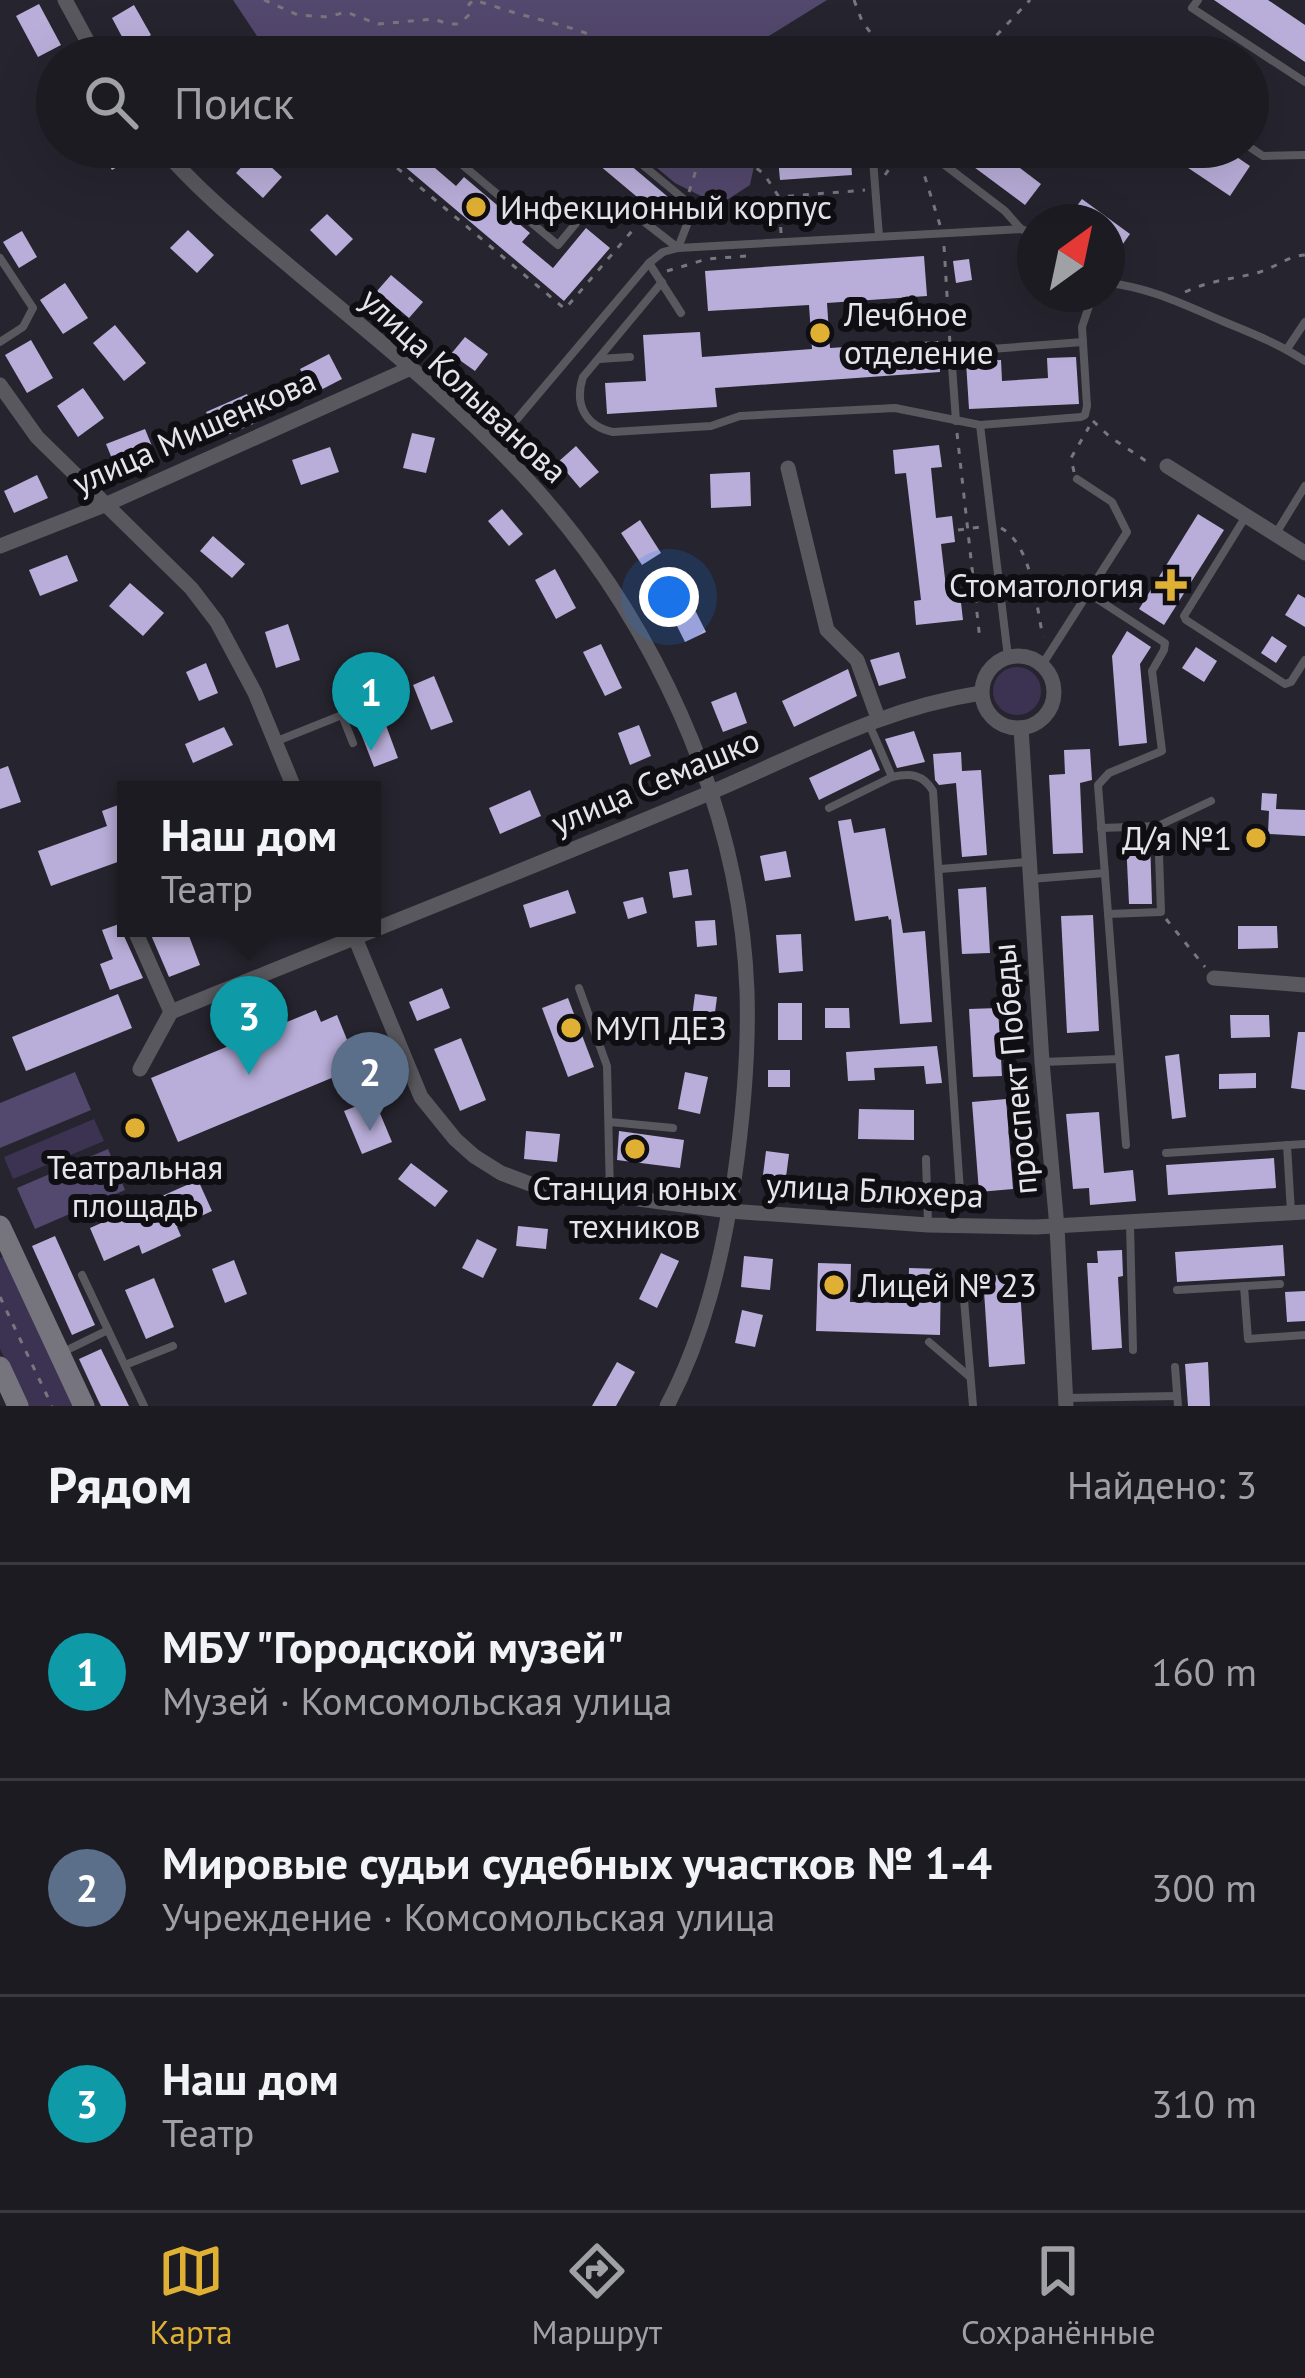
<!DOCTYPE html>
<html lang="ru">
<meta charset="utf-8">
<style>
body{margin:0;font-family:"PT Sans",sans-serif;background:#29282f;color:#f1f3f6}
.compass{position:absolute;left:1017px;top:204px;width:108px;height:108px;border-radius:50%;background:#1c1b22;box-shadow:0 12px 48px #0002;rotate:33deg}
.you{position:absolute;left:669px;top:597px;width:42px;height:42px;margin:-30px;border:9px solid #fff;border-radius:50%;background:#1a73e8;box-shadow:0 0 0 18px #1a73e833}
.badge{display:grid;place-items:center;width:78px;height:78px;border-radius:50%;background:#e0b034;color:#fff;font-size:39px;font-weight:700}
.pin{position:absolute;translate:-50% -99px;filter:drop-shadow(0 3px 6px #0008)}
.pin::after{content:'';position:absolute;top:63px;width:42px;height:36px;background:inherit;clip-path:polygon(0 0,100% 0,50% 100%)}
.popup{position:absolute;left:117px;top:781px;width:264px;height:156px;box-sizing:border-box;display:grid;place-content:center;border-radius:0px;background:#1c1b22;filter:drop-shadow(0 3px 9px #0005);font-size:39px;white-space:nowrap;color:#a0a1a5}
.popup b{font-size:45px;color:#f1f3f6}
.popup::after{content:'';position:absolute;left:50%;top:100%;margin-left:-24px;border:24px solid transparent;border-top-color:#1c1b22}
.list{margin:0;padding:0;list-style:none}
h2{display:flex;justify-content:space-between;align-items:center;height:156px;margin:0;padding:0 48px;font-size:51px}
h2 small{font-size:39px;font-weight:400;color:#a0a1a5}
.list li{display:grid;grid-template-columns:78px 1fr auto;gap:36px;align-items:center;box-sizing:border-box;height:216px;padding:0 48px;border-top:3px solid #3a3940}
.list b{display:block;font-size:45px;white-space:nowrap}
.list p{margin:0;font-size:39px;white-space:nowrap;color:#a0a1a5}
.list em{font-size:39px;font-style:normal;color:#a0a1a5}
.icon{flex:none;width:66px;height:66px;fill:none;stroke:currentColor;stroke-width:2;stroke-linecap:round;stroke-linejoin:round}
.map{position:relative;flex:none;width:1305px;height:1406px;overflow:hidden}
.search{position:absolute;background:#1c1b22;box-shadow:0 12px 48px #0002;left:36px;right:36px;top:36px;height:132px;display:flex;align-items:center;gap:30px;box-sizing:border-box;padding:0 42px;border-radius:66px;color:#a0a1a5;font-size:45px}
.sheet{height:804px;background:#1c1b22}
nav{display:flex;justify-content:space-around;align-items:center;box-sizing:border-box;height:168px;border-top:3px solid #3a3940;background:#1c1b22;font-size:33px;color:#a0a1a5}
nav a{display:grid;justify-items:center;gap:6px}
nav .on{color:#e0b034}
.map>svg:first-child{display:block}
</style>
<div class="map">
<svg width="1305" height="1406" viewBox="0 0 1305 1406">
<rect width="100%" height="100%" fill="#26242e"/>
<g fill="#3c3353">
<circle cx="1017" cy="691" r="24"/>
<path d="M94 1119 104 1141 13 1179 4 1157Z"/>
<path d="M4 1256 75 1406H27L0 1349V1258Z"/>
</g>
<g fill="#53486d">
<path d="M233 0H827L759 42V57H271Z"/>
<path d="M632 147H758L750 185 719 205 675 183Z"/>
<path d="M75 1072 91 1110 0 1148V1103Z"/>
<path d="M108 1149 125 1190 35 1229 17 1188Z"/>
</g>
<g fill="#b9aed9">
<path d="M1214 0H1268L1305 25V62Z"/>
<path d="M39 4 61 45 38 57 16 16Z"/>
<path d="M134 5 151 35 128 48 112 18Z"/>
<path d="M98 147H129L135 157 112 170Z"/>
<path d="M398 147H429L421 156 456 186 464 177 530 233 522 242 553 268 586 228 610 248 564 301 391 155Z"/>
<path d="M603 147H613L616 153 674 202 661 217 593 160Z"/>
<path d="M777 147H850L852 175 780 180Z"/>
<path d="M947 147H992L1041 184 1025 205Z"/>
<path d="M1157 147H1205L1222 159 1228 151 1250 166 1230 196Z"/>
<path d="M255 152 282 177 263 198 236 173Z"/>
<path d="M1082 199 1130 234 1115 255 1107 249V222H1065Z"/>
<path d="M327 214 353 239 336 256 310 230Z"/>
<path d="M188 230 214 255 197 273 170 248Z"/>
<path d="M22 231 37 257 19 268 3 242Z"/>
<path d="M924 256 927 296 827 303 830 348 938 341 940 372 715 388 717 407 607 414 605 383 646 381 643 335 700 332 702 357 812 349 809 305 708 311 705 271Z"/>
<path d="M969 259 972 280 956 283 953 261Z"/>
<path d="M391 275 423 302 409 318 377 291Z"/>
<path d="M65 283 88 318 63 334 40 300Z"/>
<path d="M115 325 146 363 124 381 93 343Z"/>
<path d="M465 337 488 354 475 371 451 354Z"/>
<path d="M31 340 53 378 27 393 5 355Z"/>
<path d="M329 354 342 379 313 394 300 369Z"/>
<path d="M1076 357 1079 404 969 409 966 362 1001 360 1002 381 1048 378 1047 358Z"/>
<path d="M83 388 104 418 78 437 57 406Z"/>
<path d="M247 394 258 422 218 439 206 412Z"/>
<path d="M145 429 154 451 115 466 106 444Z"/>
<path d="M412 433 435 438 426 473 403 468Z"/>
<path d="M939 445 942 467 931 468 936 518 952 516 955 542 941 544 947 596 960 594 963 620 916 625 914 601 921 600 906 473 895 474 893 450Z"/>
<path d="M576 446 599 472 580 488 558 462Z"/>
<path d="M330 447 339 472 301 485 292 460Z"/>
<path d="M750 472 751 506 711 508 710 474Z"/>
<path d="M37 475 48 498 14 513 4 491Z"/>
<path d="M502 509 523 534 509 546 488 521Z"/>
<path d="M1198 514 1224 530 1164 625 1139 609Z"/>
<path d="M640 520 661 553 642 565 621 533Z"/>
<path d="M213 536 245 564 232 578 200 551Z"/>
<path d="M67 555 78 581 40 596 29 570Z"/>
<path d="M555 569 576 608 556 619 535 580Z"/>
<path d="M130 583 164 613 143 636 109 606Z"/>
<path d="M1298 594 1305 598V627L1285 615Z"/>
<path d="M689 598 706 632 685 642 668 608Z"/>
<path d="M288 624 300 660 276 668 265 632Z"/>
<path d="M1127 631 1151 647 1140 664 1147 743 1119 746 1112 656Z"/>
<path d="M1272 636 1287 646 1276 663 1261 653Z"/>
<path d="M601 644 622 688 605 696 583 652Z"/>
<path d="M1196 647 1217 661 1204 682 1182 668Z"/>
<path d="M899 652 906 678 879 686 870 660Z"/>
<path d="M206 663 218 693 199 701 186 672Z"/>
<path d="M848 669 857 696 794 727 782 701Z"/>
<path d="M434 676 453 722 431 730 413 685Z"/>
<path d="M736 692 747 723 723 732 711 702Z"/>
<path d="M380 709 398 758 374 767 355 718Z"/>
<path d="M639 725 651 756 630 765 618 733Z"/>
<path d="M224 727 233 745 193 763 185 744Z"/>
<path d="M914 731 925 762 897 768 885 739Z"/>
<path d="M871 749 880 770 819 800 809 778Z"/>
<path d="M1090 749 1092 780 1080 783 1083 853 1053 854 1049 775 1065 774 1064 750Z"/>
<path d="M961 752 962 771 981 770 987 855 962 857 956 783 939 785 935 780 933 754Z"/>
<path d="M8 766 21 802 0 809V769Z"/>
<path d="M530 790 541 816 500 834 489 808Z"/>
<path d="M1262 793 1277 794 1276 809 1305 810V836L1268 834 1269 811 1261 810Z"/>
<path d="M126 802V859L51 886 38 851 107 826 102 811Z"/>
<path d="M851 819 854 833 885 828 903 933 925 931 932 1022 900 1024 891 919 889 920 888 916 855 921 838 821Z"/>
<path d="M1150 840 1152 904H1129L1126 841Z"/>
<path d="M786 851 791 877 765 881 760 856Z"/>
<path d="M688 869 692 895 673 898 669 872Z"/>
<path d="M986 887 990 953 962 954 958 889Z"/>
<path d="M568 890 576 913 530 928 523 905Z"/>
<path d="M643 897 647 913 628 919 623 902Z"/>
<path d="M1093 915 1099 1031 1067 1033 1061 916Z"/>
<path d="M715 920 717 945 697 947 695 921Z"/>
<path d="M122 923 124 936 143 978 110 990 100 964 113 959 102 930Z"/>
<path d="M1238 926H1277L1278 948 1238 949Z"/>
<path d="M148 928H186L200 965 169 977Z"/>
<path d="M801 934 803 971 779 973 776 935Z"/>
<path d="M442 988 450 1008 417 1021 409 1002Z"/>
<path d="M118 994 132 1028 26 1071 12 1037Z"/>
<path d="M695 994 717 997 713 1028 691 1025Z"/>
<path d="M568 998 594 1067 568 1077 542 1008Z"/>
<rect x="778" y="1003" width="24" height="37"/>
<path d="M825 1008H849L850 1028H825Z"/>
<path d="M998 1008 1002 1076 973 1077 969 1009Z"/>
<path d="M316 1010 321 1022 337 1015 350 1047 338 1052 346 1072 178 1142 151 1078Z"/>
<path d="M1230 1015H1269L1270 1037 1231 1038Z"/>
<path d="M1298 1032H1305V1090L1291 1088Z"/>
<path d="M461 1038 486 1100 460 1111 434 1049Z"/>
<path d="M937 1046 942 1083 926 1084 924 1066 874 1068 875 1080 848 1081 846 1052Z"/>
<path d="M1179 1054 1186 1117 1172 1119 1165 1056Z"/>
<rect x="768" y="1070" width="22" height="17"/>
<path d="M685 1072 708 1077 700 1114 678 1109Z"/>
<path d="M1256 1073V1088L1219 1089V1074Z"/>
<path d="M374 1099 392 1142 362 1154 344 1111Z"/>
<path d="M1006 1099 1013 1189 979 1192 972 1102Z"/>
<path d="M859 1109 914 1110V1140L858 1139Z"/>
<path d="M1099 1112 1104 1173 1133 1170 1136 1201 1090 1205 1089 1188 1073 1189 1066 1114Z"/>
<path d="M526 1131 560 1134 557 1162 524 1159Z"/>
<path d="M619 1131 684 1140 680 1168 617 1160Z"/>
<path d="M766 1151 789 1154 786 1177 763 1175Z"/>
<path d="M1274 1158 1276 1188 1168 1195 1166 1165Z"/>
<path d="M411 1163 448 1191 435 1207 398 1179Z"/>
<path d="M198 1180 212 1211 177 1227 181 1236 142 1254 139 1245 104 1261 90 1228Z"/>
<path d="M518 1226 548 1229 546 1249 516 1246Z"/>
<path d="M55 1236 95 1325 72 1335 32 1246Z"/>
<path d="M477 1239 497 1249 483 1278 462 1268Z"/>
<path d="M1283 1245 1285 1276 1177 1282 1175 1252Z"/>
<path d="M1122 1250 1123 1276 1118 1277 1122 1348 1092 1350 1087 1263H1098L1097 1251Z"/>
<path d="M661 1253 679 1261 657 1308 639 1299Z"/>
<path d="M744 1256 773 1259 770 1290 741 1287Z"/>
<path d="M234 1260 247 1294 225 1303 212 1269Z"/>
<path d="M818 1263 851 1264 850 1302 908 1303 909 1268 941 1269 940 1335 816 1331Z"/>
<path d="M1019 1274 1025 1364 989 1367 983 1276Z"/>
<path d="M154 1278 174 1327 146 1339 125 1290Z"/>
<path d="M1305 1291V1321L1287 1322 1285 1292Z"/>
<path d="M742 1310 763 1315 755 1347 735 1343Z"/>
<path d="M101 1349 129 1406H101L98 1400 79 1359Z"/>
<path d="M617 1362 635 1372 616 1406H592Z"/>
<path d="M1208 1362 1210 1406H1188L1185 1364Z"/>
</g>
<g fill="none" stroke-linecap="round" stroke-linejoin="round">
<g stroke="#78777f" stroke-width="3" stroke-dasharray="6 9" stroke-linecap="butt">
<path d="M264 0 298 15 328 17 346 12 378 24 434 19 448 24H459L470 14 469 4 474 0 506 10"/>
<path d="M854 0 862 21 888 57"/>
<path d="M509 11C551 24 594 29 630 57"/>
<path d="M976 57 1030 0"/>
<path d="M392 147 384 157 565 309 632 231"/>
<path d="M717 147 755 167 764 174 779 197"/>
<path d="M919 147 923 171 940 225"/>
<path d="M885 175 904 147"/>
<path d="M689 192 695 173 696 147"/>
<path d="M781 233 779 197 865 190"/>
<path d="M944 246 950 344"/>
<path d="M667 271 707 259 746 256"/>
<path d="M1185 292C1210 280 1235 279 1260 272 1276 267 1288 256 1305 255"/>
<path d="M1093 421 1110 437 1152 465"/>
<path d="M957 433 980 640"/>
<path d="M1074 472 1071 458 1089 427"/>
<path d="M1001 528C1032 545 1036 605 1043 637"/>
<path d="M958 530 980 527"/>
<path d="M1166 919 1205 967"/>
<path d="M0 1297 52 1406"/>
</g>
<g stroke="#59585e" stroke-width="8">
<path d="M1198 0 1192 8 1305 82"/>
<path d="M787 57 864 51V57"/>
<path d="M1248 146 1263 156 1305 155"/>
<path d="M441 147 558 245 582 216 599 212 642 220 678 248 693 209 691 205 621 147"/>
<path d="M872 147 879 236"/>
<path d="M933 156 1005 211 1020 228"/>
<path d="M0 258 33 308 23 327 0 342"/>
<path d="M649 263 681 313"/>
<path d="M662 282 583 377C574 404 585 426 613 432L711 426 740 416 895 408 980 425 1008 657"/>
<path d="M1107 283C1150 287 1187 306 1227 323 1254 334 1281 345 1305 361"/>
<path d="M1287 349 1305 322"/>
<path d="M599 359 630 357"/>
<path d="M956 421 951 352 1083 342"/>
<path d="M980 425 1081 417 1085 415 1087 406 1082 327 1093 294"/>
<path d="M496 444 649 263 663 252 678 248 1021 229 1035 234"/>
<path d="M1246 516 1184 616 1186 620 1285 684 1291 682 1305 660"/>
<path d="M1275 535 1305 486"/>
<path d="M1088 593 1165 643 1164 650 1152 671 1162 751 1109 773 1098 785 1126 1145"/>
<path d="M1042 665 1127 532 1112 502 1077 479"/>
<path d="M869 724 892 777C910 773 923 774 933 791L960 1191"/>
<path d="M277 741 342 715 353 743"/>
<path d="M829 808 892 777"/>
<path d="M1158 826 1211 801"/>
<path d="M1101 828 1158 826 1161 912 1108 914"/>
<path d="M940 869 1027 862"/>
<path d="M1031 879 1105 873"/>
<path d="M579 988 607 1066 610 1195"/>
<path d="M1043 1062 1119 1059"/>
<path d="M610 1122 673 1128"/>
<path d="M1287 1145 1291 1212"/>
<path d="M1166 1153 1305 1144"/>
<path d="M926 1159 928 1223"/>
<path d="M1130 1224 1133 1350"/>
<path d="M82 1275 144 1406"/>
<path d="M962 1276 973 1406"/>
<path d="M1244 1286 1248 1339 1305 1335"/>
<path d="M1177 1290 1280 1284"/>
<path d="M929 1342 970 1377"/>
<path d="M61 1353 108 1330"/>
<path d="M125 1365 173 1346"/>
<path d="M1175 1367 1178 1406"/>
<path d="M1067 1398 1177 1396"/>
</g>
<g stroke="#59585e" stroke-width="15">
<path d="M65 0 96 57"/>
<path d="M161 147C200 193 248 231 294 270 373 336 454 400 524 476 651 613 740 802 747 991 749 1054 743 1118 734 1181 722 1259 704 1336 667 1406"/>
<path d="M0 385 37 437 191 588 217 622 255 693 295 790"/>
<path d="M1167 466 1305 553"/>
<path d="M788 468 827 630 857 660 878 718"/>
<path d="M0 546 107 504 411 368"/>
<circle cx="1018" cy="692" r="36"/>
<path d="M1021 728 1042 1062 1057 1227 1066 1406"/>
<path d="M351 928 421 1097 455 1139 474 1156 501 1173 533 1185 729 1211 928 1225 1036 1227 1305 1212"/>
<path d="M135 931 171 1012"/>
<path d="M1214 978 1305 985"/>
<path d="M140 1069 171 1012C349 939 529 869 707 794 800 755 878 709 981 693"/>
</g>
<g stroke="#76747d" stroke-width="21">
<path d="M0 1226 84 1406"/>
<path d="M0 1367 18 1406"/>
</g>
</g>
<g fill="#e0b034" stroke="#0f0e13" stroke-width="4.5">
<circle cx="476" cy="207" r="12"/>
<circle cx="820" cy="333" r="12"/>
<path d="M1165 567h12v12h12v12h-12v12h-12v-12h-12v-12h12z"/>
<circle cx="1256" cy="838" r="12"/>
<circle cx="571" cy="1028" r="12"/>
<circle cx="135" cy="1128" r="12"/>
<circle cx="635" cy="1149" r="12"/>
<circle cx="834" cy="1285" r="12"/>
</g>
<g text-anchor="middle" stroke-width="12" stroke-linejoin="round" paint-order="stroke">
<g font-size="33" fill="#e6e5ec" stroke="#0f0e13" text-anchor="start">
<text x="500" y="219">Инфекционный корпус</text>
<text x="844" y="326">Лечбное<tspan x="844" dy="38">отделение</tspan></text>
<text x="1144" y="597" text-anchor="end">Стоматология</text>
<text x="1232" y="850" text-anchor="end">Д/я №1</text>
<text x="595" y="1040">МУП ДЕЗ</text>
<text x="135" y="1179" text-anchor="middle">Театральная<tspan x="135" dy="38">площадь</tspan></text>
<text x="635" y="1200" text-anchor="middle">Станция юных<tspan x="635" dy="38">техников</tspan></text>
<text x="858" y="1297">Лицей № 23</text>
</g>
<g font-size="33" fill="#e6e5ec" stroke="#0f0e13">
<text transform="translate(464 385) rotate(43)" y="12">улица Колыванова</text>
<text transform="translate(194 431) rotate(-24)" y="12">улица Мишенкова</text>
<text transform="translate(655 781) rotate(-23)" y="12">улица Семашко</text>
<text transform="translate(1014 1069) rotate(-95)" y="12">проспект Победы</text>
<text transform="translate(875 1190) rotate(3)" y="12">улица Блюхера</text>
</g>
</g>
</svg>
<svg class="compass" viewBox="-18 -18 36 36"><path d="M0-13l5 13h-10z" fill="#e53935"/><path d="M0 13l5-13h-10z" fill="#a0a1a5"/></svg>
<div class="you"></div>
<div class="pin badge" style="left:371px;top:751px;background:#0f9aa8">1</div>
<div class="pin badge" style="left:370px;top:1131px;background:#5c6f8a">2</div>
<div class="pin badge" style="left:249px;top:1075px;background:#0f9aa8">3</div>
<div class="popup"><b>Наш дом</b>Театр</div>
<div class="search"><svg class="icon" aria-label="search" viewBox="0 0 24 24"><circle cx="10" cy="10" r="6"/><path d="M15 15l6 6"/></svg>Поиск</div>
</div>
<section class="sheet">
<h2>Рядом<small>Найдено: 3</small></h2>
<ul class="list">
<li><span class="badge" style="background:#0f9aa8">1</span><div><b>МБУ &quot;Городской музей&quot;</b><p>Музей · Комсомольская улица</p></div><em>160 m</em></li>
<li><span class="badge" style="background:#5c6f8a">2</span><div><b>Мировые судьи судебных участков № 1-4</b><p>Учреждение · Комсомольская улица</p></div><em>300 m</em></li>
<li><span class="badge" style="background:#0f9aa8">3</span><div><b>Наш дом</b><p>Театр</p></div><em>310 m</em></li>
</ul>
</section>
<nav>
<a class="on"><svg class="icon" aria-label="map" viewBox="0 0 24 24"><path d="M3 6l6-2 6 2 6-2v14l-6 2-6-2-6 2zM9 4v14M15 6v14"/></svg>Карта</a>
<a><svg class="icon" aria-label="directions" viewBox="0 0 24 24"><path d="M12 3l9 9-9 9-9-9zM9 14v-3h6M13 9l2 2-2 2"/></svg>Маршрут</a>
<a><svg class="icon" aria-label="saved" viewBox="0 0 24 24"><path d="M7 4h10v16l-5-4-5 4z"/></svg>Сохранённые</a>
</nav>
